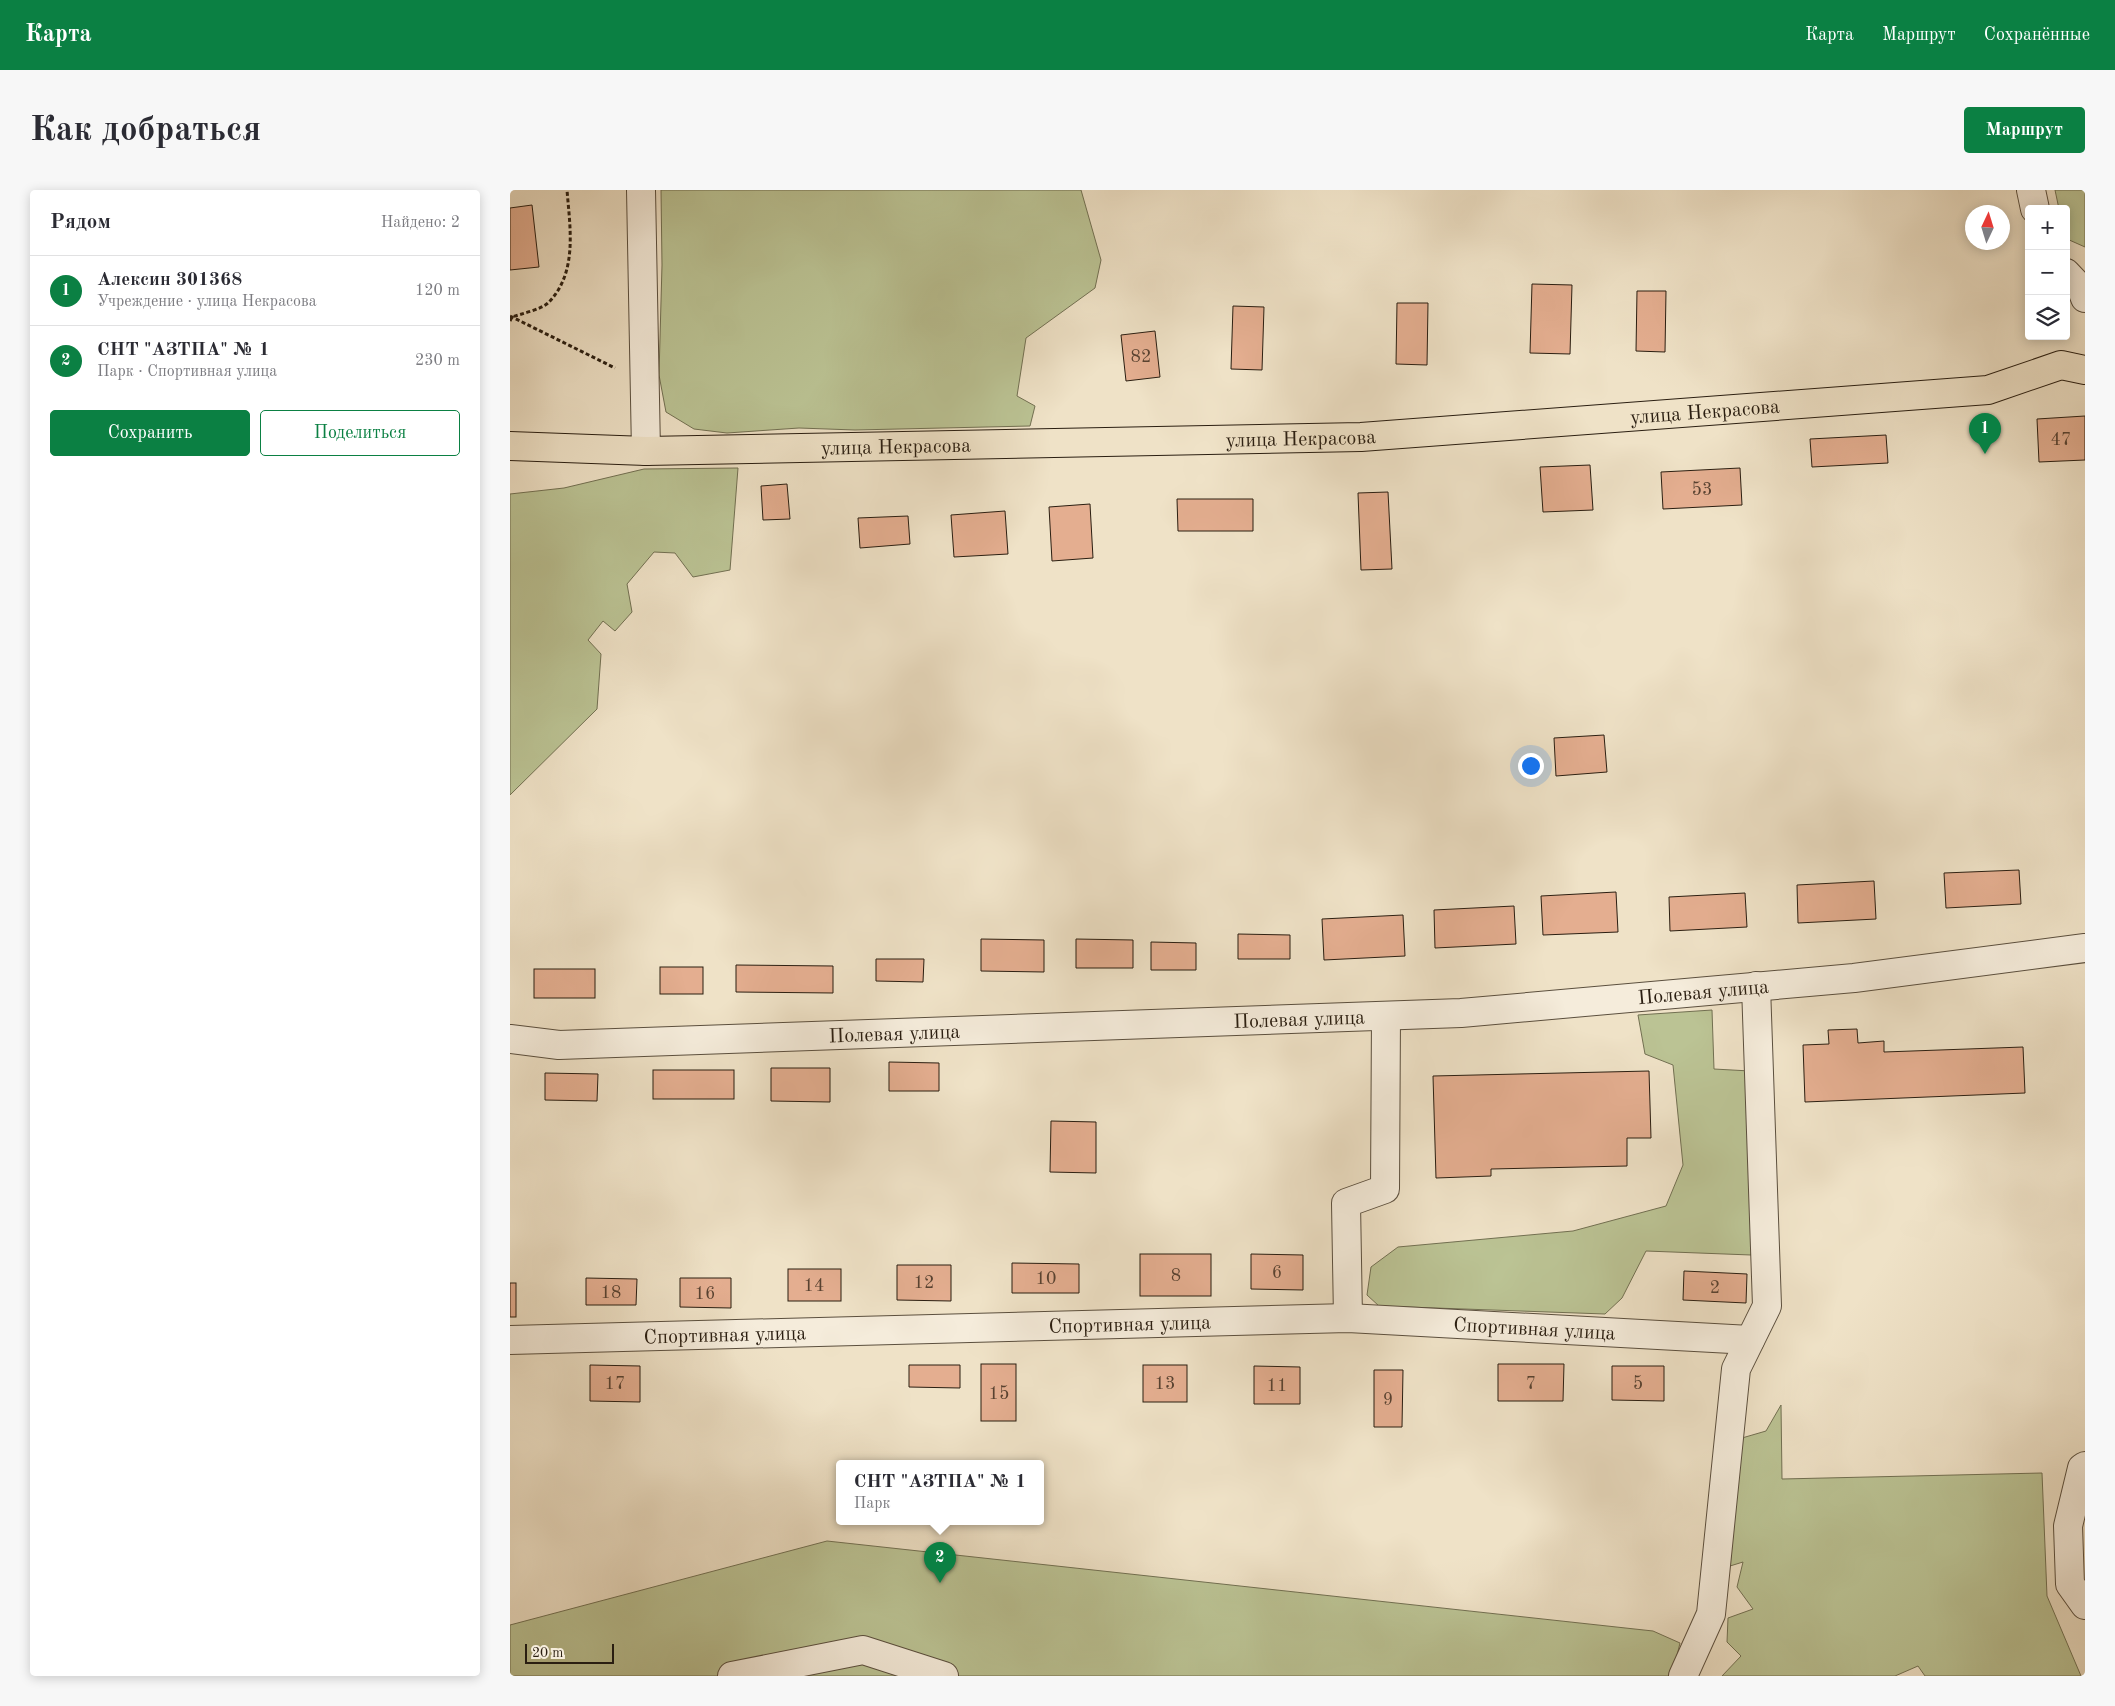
<!DOCTYPE html>
<html lang="ru">
<meta charset="utf-8">
<style>
body{margin:0;font-family:"Old Standard TT",serif;background:#f7f7f7;color:#2b2b33}
.controls{position:absolute;right:15px;top:15px;display:grid;overflow:hidden;border-radius:5px;box-shadow:0 2px 12px #0003}
.controls button{width:45px;height:45px;display:grid;place-items:center;padding:0;border:0;border-bottom:1px solid #e1e1e2;background:#fff;color:#2b2b33;font:25px sans-serif}
.compass{position:absolute;left:1455px;top:15px;width:45px;height:45px;border-radius:50%;background:#fff;box-shadow:0 2px 12px #0003;rotate:4deg}
.scale{position:absolute;left:15px;bottom:12px;width:89px;box-sizing:border-box;padding-left:5px;border:2px solid #2a1e11;border-top:0;font-size:14px;line-height:18px;white-space:nowrap;color:#2a1e11;-webkit-text-stroke:4px #f5ecdb;paint-order:stroke}
.you{position:absolute;left:1020px;top:575px;width:18px;height:18px;margin:-12px;border:4px solid #fff;border-radius:50%;background:#1a73e8;box-shadow:0 0 0 8px #1a73e833}
.badge{display:grid;place-items:center;width:32px;height:32px;border-radius:50%;background:#0b8043;color:#fff;font-size:16px;font-weight:700}
.pin{position:absolute;translate:-50% -41px;filter:drop-shadow(0 1px 2px #0008)}
.pin::after{content:'';position:absolute;top:26px;width:18px;height:15px;background:inherit;clip-path:polygon(0 0,100% 0,50% 100%)}
.popup{position:absolute;left:326px;top:1270px;width:208px;height:65px;box-sizing:border-box;display:grid;place-content:center;border-radius:5px;background:#fff;filter:drop-shadow(0 1px 4px #0005);font-size:16px;white-space:nowrap;color:#7c7c81}
.popup b{font-size:19px;color:#2b2b33}
.popup::after{content:'';position:absolute;left:50%;top:100%;margin-left:-10px;border:10px solid transparent;border-top-color:#fff}
.list{margin:0;padding:0;list-style:none}
h2{display:flex;justify-content:space-between;align-items:center;height:65px;margin:0;padding:0 20px;font-size:21px}
h2 small{font-size:16px;font-weight:400;color:#7c7c81}
.list li{display:grid;grid-template-columns:32px 1fr auto;gap:15px;align-items:center;box-sizing:border-box;height:70px;padding:0 20px;border-top:1px solid #e1e1e2}
.list b{display:block;font-size:19px;white-space:nowrap}
.list p{margin:0;font-size:16px;white-space:nowrap;color:#7c7c81}
.list em{font-size:16px;font-style:normal;color:#7c7c81}
.actions{display:flex;gap:10px;padding:15px 20px}
.actions a{flex:1;padding:11px 0;border:1px solid #0b8043;border-radius:5px;text-align:center;font-size:18px;color:#0b8043}
.actions .main{background:#0b8043;color:#fff}
.icon{flex:none;width:28px;height:28px;fill:none;stroke:currentColor;stroke-width:2;stroke-linecap:round;stroke-linejoin:round}
.map{position:relative;flex:none;width:1575px;height:1486px;overflow:hidden;border-radius:5px}
header{display:flex;align-items:center;gap:30px;box-sizing:border-box;height:70px;padding:0 25px;background:#0b8043;color:#fff}
header strong{font-size:24px}
nav{display:flex;gap:28px;margin-inline-start:auto;font-size:18px}
.intro{display:flex;align-items:center;justify-content:space-between;box-sizing:border-box;height:120px;padding:0 30px}
h1{margin:0;font-size:35px}
.button{padding:12px 22px;border-radius:5px;background:#0b8043;color:#fff;font-size:18px;font-weight:700}
main{display:flex;gap:30px;padding:0 30px}
aside{flex:1;background:#fff;border-radius:5px;box-shadow:0 2px 12px #0003}
.map>svg:first-child{display:block}
</style>
<header>
<strong>Карта</strong>
<nav><a>Карта</a><a>Маршрут</a><a>Сохранённые</a></nav>
</header>
<div class="intro"><h1>Как добраться</h1><a class="button">Маршрут</a></div>
<main>
<aside>
<h2>Рядом<small>Найдено: 2</small></h2>
<ul class="list">
<li><span class="badge">1</span><div><b>Алексин 301368</b><p>Учреждение · улица Некрасова</p></div><em>120 m</em></li>
<li><span class="badge">2</span><div><b>СНТ &quot;АЗТПА&quot; № 1</b><p>Парк · Спортивная улица</p></div><em>230 m</em></li>
</ul>
<div class="actions"><a class="main">Сохранить</a><a>Поделиться</a></div>
</aside>
<div class="map">
<svg width="1575" height="1486" viewBox="0 0 1575 1486">
<rect width="100%" height="100%" fill="#efe2c7"/>
<filter id="stains"><feTurbulence type="fractalNoise" baseFrequency=".004" numOctaves="4"/><feColorMatrix values="0 0 0 0 .2 0 0 0 0 .09 0 0 0 0 .02 0 0 0 .5 -.17"/></filter>
<radialGradient id="worn" r=".72"><stop offset=".6" stop-color="#630" stop-opacity="0"/><stop offset="1" stop-color="#630" stop-opacity=".3"/></radialGradient>
<g fill="#bbc394" stroke="#727052">
<path d="M151 0H571L591 70 585 98 516 148 507 206 525 216 520 236 345 240 289 238 217 243 184 239 156 222 149 185 152 75Z"/>
<path d="M1545 0H1575V57L1557 49 1556 19H1549Z"/>
<path d="M228 278 220 380 183 387 165 363 144 362 117 394 122 422 105 441 93 431 78 450 91 464 87 519 0 605V304L54 298 134 279Z"/>
<path d="M1202 820 1204 879 1240 881 1246 1041 1241 1065 1136 1061 1112 1108 1095 1124 869 1116 857 1105 861 1077 888 1057 1063 1041 1156 1016 1173 975 1163 875 1135 864 1128 825Z"/>
<path d="M1271 1215 1272 1289 1532 1283 1537 1406 1571 1486H1415L1408 1476 1385 1486H1212L1231 1466 1217 1452 1218 1428 1243 1419 1227 1397 1233 1372 1220 1376 1232 1248 1256 1241Z"/>
<path d="M317 1351 1143 1441 1170 1453 1163 1482 1159 1486H0V1435Z"/>
</g>
<g fill="#e4ae90" stroke="#2a1e11">
<path d="M22 15 29 77 0 80V18Z"/>
<path d="M1022 94 1062 95 1060 164 1020 163Z"/>
<path d="M1127 101H1156L1155 162 1126 161Z"/>
<path d="M887 113H918L917 175 886 174Z"/>
<path d="M723 116 754 117 752 180 721 179Z"/>
<path d="M645 141 650 187 616 191 611 145Z"/>
<path d="M1575 226V270L1529 272 1527 229Z"/>
<path d="M1376 245 1378 273 1302 277 1300 249Z"/>
<path d="M1080 275 1083 320 1033 322 1030 277Z"/>
<path d="M1230 278 1232 315 1153 319 1151 282Z"/>
<path d="M277 294 280 329 253 330 251 296Z"/>
<path d="M878 302 882 379 851 380 848 303Z"/>
<path d="M667 309H743V341H668Z"/>
<path d="M580 314 583 368 542 371 539 317Z"/>
<path d="M495 321 498 364 444 367 441 325Z"/>
<path d="M398 326 400 354 350 358 348 328Z"/>
<path d="M1094 545 1097 582 1046 586 1044 548Z"/>
<path d="M1509 680 1511 714 1436 718 1434 683Z"/>
<path d="M1364 691 1366 729 1288 733 1287 695Z"/>
<path d="M1106 702 1108 742 1033 745 1031 706Z"/>
<path d="M1235 703 1237 737 1160 741 1159 707Z"/>
<path d="M1004 716 1006 754 925 758 924 720Z"/>
<path d="M893 725 895 766 814 770 812 729Z"/>
<path d="M728 744 780 745V769H728Z"/>
<path d="M471 749 534 750V782L471 781Z"/>
<path d="M566 749 623 750V778H566Z"/>
<path d="M641 752 686 753V780H641Z"/>
<path d="M366 769H414L413 792 366 791Z"/>
<path d="M226 775 323 776V803L226 802Z"/>
<rect x="150" y="777" width="43" height="27"/>
<rect x="24" y="779" width="61" height="29"/>
<path d="M1347 839 1348 853 1374 851V862L1513 857 1515 903 1295 912 1293 855 1319 854 1318 840Z"/>
<path d="M379 872 429 873V901H379Z"/>
<path d="M261 878H320V912L261 911Z"/>
<rect x="143" y="880" width="81" height="29"/>
<path d="M1139 881 1141 948H1117V976L981 979V986L926 988 923 886Z"/>
<path d="M35 883 88 884 87 911 35 910Z"/>
<path d="M541 931 586 932V983L540 982Z"/>
<rect x="630" y="1064" width="71" height="42"/>
<path d="M741 1064 793 1065V1100L741 1099Z"/>
<path d="M502 1073 569 1074V1103H502Z"/>
<path d="M387 1075H441V1111L387 1110Z"/>
<rect x="278" y="1079" width="53" height="32"/>
<path d="M1174 1081 1237 1084 1236 1113 1173 1110Z"/>
<path d="M76 1088 127 1089 126 1115H76Z"/>
<path d="M170 1088H221V1118L170 1117Z"/>
<rect x="0" y="1093" width="6" height="34"/>
<rect x="471" y="1174" width="35" height="57"/>
<path d="M988 1174H1054L1053 1211H988Z"/>
<path d="M80 1175 130 1176V1212L80 1211Z"/>
<path d="M399 1175H450V1198L399 1197Z"/>
<rect x="633" y="1175" width="44" height="37"/>
<path d="M744 1176 790 1177V1214H744Z"/>
<path d="M1102 1176H1154V1211L1102 1210Z"/>
<path d="M864 1180H893L892 1237H864Z"/>
</g>
<g fill="none" stroke-linecap="round" stroke-linejoin="round">
<g stroke="#5b4f3e" stroke-width="30">
<g id="minor">
<path d="M131 0 136 261"/>
<path d="M1521 0 1525 19"/>
<path d="M1556 83 1572 100 1575 108"/>
<path id="s1" d="M0 849 49 855 951 823 1344 788 1575 758"/>
<path d="M838 1128 836 1013 875 999 876 826"/>
<path id="s2" d="M0 1150 838 1128 1240 1150"/>
<path d="M1575 1276 1572 1278 1558 1336 1560 1394 1575 1415"/>
<path d="M222 1486 353 1460 434 1486"/>
<path d="M1173 1486 1201 1424 1226 1179 1257 1116 1246 796"/>
</g>
</g>
<g stroke="#2a1e11" stroke-width="30">
<g id="major">
<path id="s3" d="M0 256 136 261 851 247 1478 200 1551 175 1575 180"/>
</g>
</g>
<g stroke="#2a1e11" stroke-width="3" stroke-dasharray="4 2.5" stroke-linecap="butt">
<path d="M0 126 105 178"/>
<path d="M0 131 2 127C11 124 32 119 38 113 68 83 60 38 57 0"/>
</g>
<use href="#minor" stroke="#f5ecdb" stroke-width="28"/>
<use href="#major" stroke="#efe2c7" stroke-width="28"/>
</g>
<g text-anchor="middle" stroke-width="4" stroke-linejoin="round" paint-order="stroke">
<g font-size="18" fill="#584231">
<text x="631" y="172">82</text>
<text x="1551" y="255">47</text>
<text x="1192" y="305">53</text>
<text x="767" y="1088">6</text>
<text x="666" y="1091">8</text>
<text x="536" y="1094">10</text>
<text x="414" y="1098">12</text>
<text x="304" y="1101">14</text>
<text x="1205" y="1103">2</text>
<text x="101" y="1108">18</text>
<text x="195" y="1109">16</text>
<text x="105" y="1199">17</text>
<text x="655" y="1199">13</text>
<text x="1021" y="1199">7</text>
<text x="1128" y="1199">5</text>
<text x="767" y="1201">11</text>
<text x="489" y="1209">15</text>
<text x="878" y="1215">9</text>
</g>
<g font-size="20" fill="#2a1e11" stroke="#f5ecdb">
<text dy="7" stroke="none"><textPath href="#s3" startOffset="1196">улица Некрасова</textPath></text>
<text dy="7" stroke="none"><textPath href="#s3" startOffset="791">улица Некрасова</textPath></text>
<text dy="7" stroke="none"><textPath href="#s3" startOffset="386">улица Некрасова</textPath></text>
<text dy="7" stroke="none"><textPath href="#s1" startOffset="1195">Полевая улица</textPath></text>
<text dy="7" stroke="none"><textPath href="#s1" startOffset="790">Полевая улица</textPath></text>
<text dy="7" stroke="none"><textPath href="#s1" startOffset="385">Полевая улица</textPath></text>
<text dy="7" stroke="none"><textPath href="#s2" startOffset="620">Спортивная улица</textPath></text>
<text dy="7" stroke="none"><textPath href="#s2" startOffset="1025">Спортивная улица</textPath></text>
<text dy="7" stroke="none"><textPath href="#s2" startOffset="215">Спортивная улица</textPath></text>
</g>
</g>
<rect width="100%" height="100%" filter="url(#stains)"/>
<rect width="100%" height="100%" fill="url(#worn)"/>
</svg>
<div class="controls">
<button>+</button>
<button>−</button>
<button><svg class="icon" aria-label="layers" viewBox="0 0 24 24"><path d="M12 4l9 5-9 5-9-5zM3 14l9 5 9-5"/></svg></button>
</div>
<svg class="compass" viewBox="-18 -18 36 36"><path d="M0-13l5 13h-10z" fill="#e53935"/><path d="M0 13l5-13h-10z" fill="#7c7c81"/></svg>
<div class="scale">20 m</div>
<div class="you"></div>
<div class="pin badge" style="left:1475px;top:264px">1</div>
<div class="pin badge" style="left:430px;top:1393px">2</div>
<div class="popup"><b>СНТ &quot;АЗТПА&quot; № 1</b>Парк</div>
</div>
</main>
